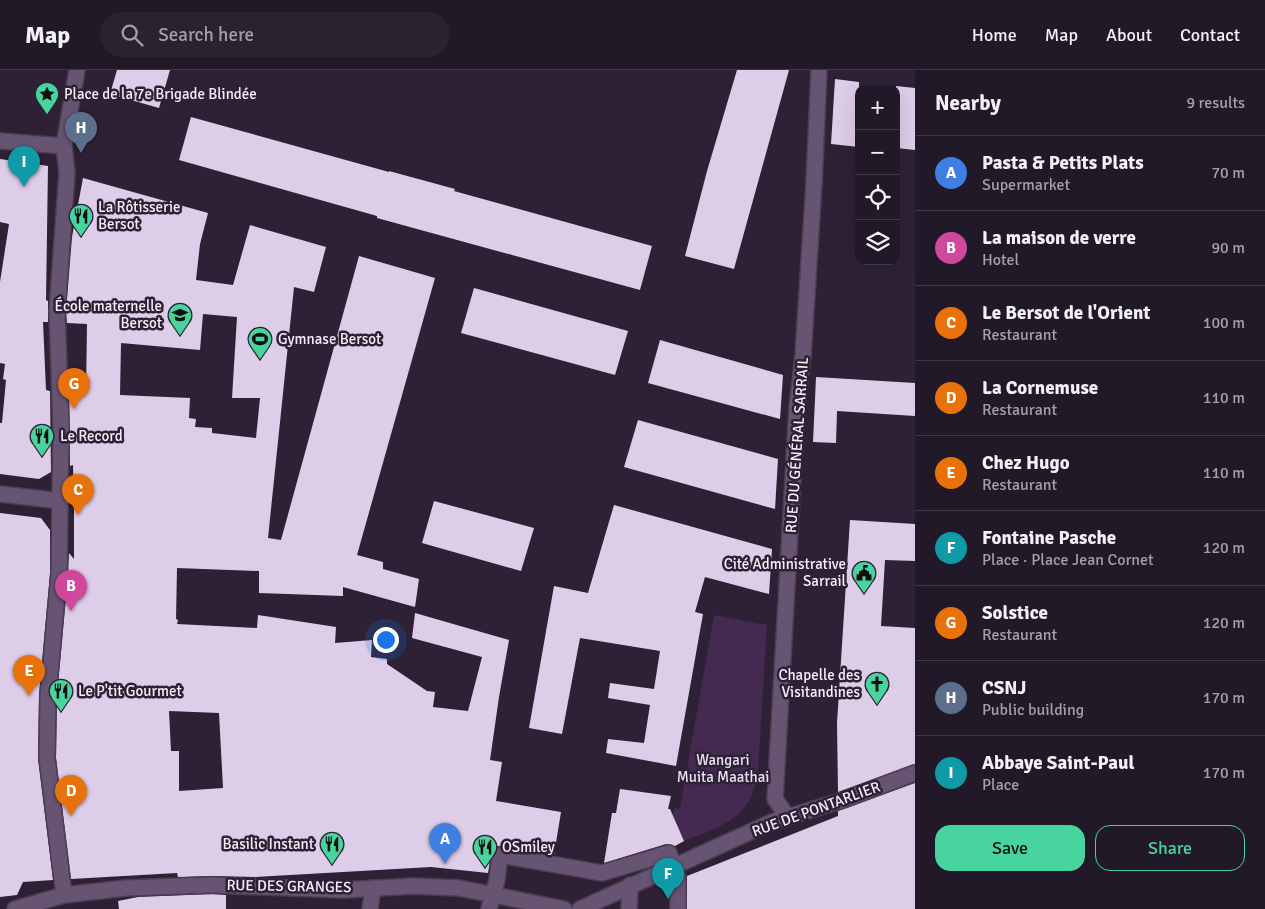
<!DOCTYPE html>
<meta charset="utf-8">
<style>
body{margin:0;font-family:Signika,sans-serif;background:#2a2230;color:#f1f3f6}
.controls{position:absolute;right:15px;top:15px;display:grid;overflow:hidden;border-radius:10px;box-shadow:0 5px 20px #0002}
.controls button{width:45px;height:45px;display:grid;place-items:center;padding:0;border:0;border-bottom:1px solid #3f3845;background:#221928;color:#f1f3f6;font:25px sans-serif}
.you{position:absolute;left:385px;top:569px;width:18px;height:18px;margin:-12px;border:4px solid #fff;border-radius:50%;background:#1a73e8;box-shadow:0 0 0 8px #1a73e833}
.badge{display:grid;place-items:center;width:32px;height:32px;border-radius:50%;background:#47d49e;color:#fff;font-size:16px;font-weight:700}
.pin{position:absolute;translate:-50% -41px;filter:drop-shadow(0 1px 2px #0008)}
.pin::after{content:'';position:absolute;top:26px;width:18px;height:15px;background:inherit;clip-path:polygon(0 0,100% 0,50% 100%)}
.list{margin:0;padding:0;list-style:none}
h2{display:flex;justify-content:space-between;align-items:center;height:65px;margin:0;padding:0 20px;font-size:21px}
h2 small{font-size:16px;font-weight:400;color:#a2a0a8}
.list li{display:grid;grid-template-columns:32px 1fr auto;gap:15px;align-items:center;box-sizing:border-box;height:75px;padding:0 20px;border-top:1px solid #3f3845}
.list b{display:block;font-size:19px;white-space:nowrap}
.list p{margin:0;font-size:16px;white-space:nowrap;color:#a2a0a8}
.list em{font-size:16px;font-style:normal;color:#a2a0a8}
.actions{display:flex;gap:10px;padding:15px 20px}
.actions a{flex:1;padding:11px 0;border:1px solid #47d49e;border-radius:15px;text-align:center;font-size:18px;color:#47d49e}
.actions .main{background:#47d49e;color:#111}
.icon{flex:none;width:28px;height:28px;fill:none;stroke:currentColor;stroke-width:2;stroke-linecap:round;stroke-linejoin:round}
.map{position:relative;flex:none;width:915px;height:839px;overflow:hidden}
header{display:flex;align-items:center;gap:30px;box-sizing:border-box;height:70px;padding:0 25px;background:#221928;border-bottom:1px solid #3f3845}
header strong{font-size:24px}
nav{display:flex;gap:28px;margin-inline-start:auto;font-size:18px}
.search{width:350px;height:45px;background:#2a2230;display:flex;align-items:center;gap:12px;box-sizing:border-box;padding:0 18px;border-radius:28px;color:#a2a0a8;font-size:19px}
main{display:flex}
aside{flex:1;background:#221928}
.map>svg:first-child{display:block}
</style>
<header>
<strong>Map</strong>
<div class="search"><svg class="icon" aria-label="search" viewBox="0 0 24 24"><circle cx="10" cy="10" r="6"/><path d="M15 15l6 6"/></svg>Search here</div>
<nav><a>Home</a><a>Map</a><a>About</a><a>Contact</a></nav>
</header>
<main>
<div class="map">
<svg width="915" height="839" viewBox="0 0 915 839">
<rect width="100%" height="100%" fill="#2e2135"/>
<path fill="#442951" d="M714 545 767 555 758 702C751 750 723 755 684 771L680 761 668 766 674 739 680 738Z"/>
<g fill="#decde8" fill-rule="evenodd">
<path d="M117 0H170L159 38 110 24Z"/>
<path d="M737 0H789L734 199 685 186 707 101Z"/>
<path d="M835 9 859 12V77L831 74Z"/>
<path d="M896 16 915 18V80L896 78Z"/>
<path d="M191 47 389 102V101L455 119 454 121 652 176 640 220 377 148V146L179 90Z"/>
<path d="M0 89 48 96 46 230 48 231V252H43L46 320 50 321 51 402 39 409 0 404V353H2L6 310 3 309 5 294 0 293V212L9 154 0 152Z"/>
<path d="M83 108 208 143 200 174 196 210 233 215 250 155 326 177 314 222 294 217 268 468 281 470 359 186 435 208 357 485 383 492V499L419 509 415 537 343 517V526L259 523V501L177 498 176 549 178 550 177 554 257 558 258 545 336 557 335 573 372 570 371 587 387 589V594L427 621 435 622 433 637 468 641 482 587 412 568 415 543 509 570 499 627 490 690 502 692 496 731 561 742 554 785 497 776 493 779 491 783 488 803 431 797 255 807 212 806 178 807 177 803 71 809 56 688 57 626 68 505 69 483 74 489V439L73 395 70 396 69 322 86 323 87 254 67 253 66 241 72 167ZM203 244 237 247 232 328H260L256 368 212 363V358L195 357 196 349 189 348 190 328 120 325 121 273 200 280ZM169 641 219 643 223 718 179 721V681H171Z"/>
<path d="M474 218 628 261 615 305 461 263Z"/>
<path d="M660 270 783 305 780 349 648 313Z"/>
<path d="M816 307 915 313V346L837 341 836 373 813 372Z"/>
<path d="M638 350 778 389 775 439 624 397Z"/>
<path d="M434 431 534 458 521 501 422 473Z"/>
<path d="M614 435 772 479 769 524 705 507 695 542 703 544 676 696 606 683 608 669 644 673 650 635 608 628 610 613 654 619 660 581 580 568 562 664 529 658 554 516 588 523Z"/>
<path d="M0 443 41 448 50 460V504L39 625 38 688 53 810 23 812 17 825 0 827Z"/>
<path d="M850 450 915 454V491L885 490 881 556 915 558V694L838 722 837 653Z"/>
<path d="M915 713V839H687V806L838 746V741Z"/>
<path d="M620 719 671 726 668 739H670L684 771 675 776 666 774 604 793 612 743H616Z"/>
<path d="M212 824 226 825V839H119L118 831 138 827Z"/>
</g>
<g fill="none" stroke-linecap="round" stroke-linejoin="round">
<g stroke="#4a3e51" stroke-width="18">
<g id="minor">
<path d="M0 71 64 76"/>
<path d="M0 424 61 431"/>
<path d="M787 746 775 729 797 338 803 286 814 113 819 0"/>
<path d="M64 825 47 688 48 625 59 504 61 357 57 241 67 103 64 76 77 0"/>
<path d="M15 839 64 825 126 818 212 815 344 820 414 816 459 818 564 839"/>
<path d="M370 839 373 818"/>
<path d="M489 839 497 810 500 785 602 803 669 783 678 808V839"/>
<path d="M580 839 772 752 843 730 915 703"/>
<path d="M629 839 630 815"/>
</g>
</g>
<use href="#minor" stroke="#675472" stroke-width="15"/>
</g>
<defs>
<g id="sight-pin" transform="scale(1.25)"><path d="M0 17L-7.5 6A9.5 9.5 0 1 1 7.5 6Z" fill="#47d49e" stroke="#2e2135"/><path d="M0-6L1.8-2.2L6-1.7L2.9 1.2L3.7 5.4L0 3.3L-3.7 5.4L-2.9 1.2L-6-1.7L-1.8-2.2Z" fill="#111"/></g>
<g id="restaurant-pin" transform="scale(1.25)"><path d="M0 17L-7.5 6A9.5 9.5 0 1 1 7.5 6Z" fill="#47d49e" stroke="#2e2135"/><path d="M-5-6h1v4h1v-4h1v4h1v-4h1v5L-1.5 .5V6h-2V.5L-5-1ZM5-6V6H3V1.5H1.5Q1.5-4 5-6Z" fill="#111"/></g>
<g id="school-pin" transform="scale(1.25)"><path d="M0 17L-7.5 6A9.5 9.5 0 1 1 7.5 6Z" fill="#47d49e" stroke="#2e2135"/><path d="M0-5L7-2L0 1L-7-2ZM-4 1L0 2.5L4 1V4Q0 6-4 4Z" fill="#111"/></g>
<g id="stadium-pin" transform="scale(1.25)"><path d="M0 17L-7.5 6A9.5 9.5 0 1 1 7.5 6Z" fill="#47d49e" stroke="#2e2135"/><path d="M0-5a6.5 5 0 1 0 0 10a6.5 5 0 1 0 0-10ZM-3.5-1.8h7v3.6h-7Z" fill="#111"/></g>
<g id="civic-pin" transform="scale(1.25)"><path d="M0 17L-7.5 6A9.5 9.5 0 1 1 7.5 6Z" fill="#47d49e" stroke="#2e2135"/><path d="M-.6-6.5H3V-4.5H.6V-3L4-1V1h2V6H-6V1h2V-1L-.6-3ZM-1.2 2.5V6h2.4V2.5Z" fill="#111"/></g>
<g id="church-pin" transform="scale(1.25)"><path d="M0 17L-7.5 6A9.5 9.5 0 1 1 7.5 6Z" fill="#47d49e" stroke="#2e2135"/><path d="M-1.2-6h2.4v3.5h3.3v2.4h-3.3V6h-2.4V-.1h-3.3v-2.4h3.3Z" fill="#111"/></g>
</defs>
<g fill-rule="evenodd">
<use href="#sight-pin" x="47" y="24"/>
<use href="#restaurant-pin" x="81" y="146"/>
<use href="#school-pin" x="180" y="245"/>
<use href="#stadium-pin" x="260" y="269"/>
<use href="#restaurant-pin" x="42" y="366"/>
<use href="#civic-pin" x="864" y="503"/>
<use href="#church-pin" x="877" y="614"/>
<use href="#restaurant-pin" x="61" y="621"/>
<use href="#restaurant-pin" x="332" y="774"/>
<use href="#restaurant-pin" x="485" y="777"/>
</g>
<g text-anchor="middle" stroke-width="5" stroke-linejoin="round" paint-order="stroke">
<g font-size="15" fill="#f7eefc" stroke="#2e2135" text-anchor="start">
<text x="64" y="29">Place de la 7e Brigade Blindée</text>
<text x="98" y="142">La Rôtisserie<tspan x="98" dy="17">Bersot</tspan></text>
<text x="162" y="241" text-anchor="end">École maternelle<tspan x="162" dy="17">Bersot</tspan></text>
<text x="278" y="274">Gymnase Bersot</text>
<text x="60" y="371">Le Record</text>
<text x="846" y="499" text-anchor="end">Cité Administrative<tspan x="846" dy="17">Sarrail</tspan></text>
<text x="860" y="610" text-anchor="end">Chapelle des<tspan x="860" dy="17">Visitandines</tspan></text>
<text x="78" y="626">Le P'tit Gourmet</text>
<text x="314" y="779" text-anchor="end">Basilic Instant</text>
<text x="502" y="782">OSmiley</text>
</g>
<g font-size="15" fill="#f7eefc" stroke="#2e2135">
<text transform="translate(797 375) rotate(-86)" y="5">RUE DU GÉNÉRAL SARRAIL</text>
<text transform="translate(816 739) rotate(-20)" y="5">RUE DE PONTARLIER</text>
<text transform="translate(289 816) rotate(1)" y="5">RUE DES GRANGES</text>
</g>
<g font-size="15" fill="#ebdff2" stroke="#2e2135">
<text x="723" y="695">Wangari<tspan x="723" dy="17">Muita Maathai</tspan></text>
</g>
</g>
</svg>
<div class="controls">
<button>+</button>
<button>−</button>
<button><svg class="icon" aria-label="locate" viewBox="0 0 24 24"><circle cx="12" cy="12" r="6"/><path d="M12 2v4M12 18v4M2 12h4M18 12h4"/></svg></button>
<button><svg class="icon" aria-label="layers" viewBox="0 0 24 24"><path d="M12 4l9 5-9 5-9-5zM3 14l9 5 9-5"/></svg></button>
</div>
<div class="you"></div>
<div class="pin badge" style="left:445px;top:794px;background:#3f7fe0">A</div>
<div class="pin badge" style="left:71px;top:541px;background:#d1479c">B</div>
<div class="pin badge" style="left:78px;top:445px;background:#e8710a">C</div>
<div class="pin badge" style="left:71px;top:746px;background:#e8710a">D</div>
<div class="pin badge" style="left:29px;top:626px;background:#e8710a">E</div>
<div class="pin badge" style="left:668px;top:829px;background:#0f9aa8">F</div>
<div class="pin badge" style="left:74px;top:339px;background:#e8710a">G</div>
<div class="pin badge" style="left:81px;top:83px;background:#5c6f8a">H</div>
<div class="pin badge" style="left:24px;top:117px;background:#0f9aa8">I</div>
</div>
<aside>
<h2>Nearby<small>9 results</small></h2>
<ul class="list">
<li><span class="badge" style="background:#3f7fe0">A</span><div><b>Pasta &amp; Petits Plats</b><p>Supermarket</p></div><em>70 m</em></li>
<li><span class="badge" style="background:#d1479c">B</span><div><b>La maison de verre</b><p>Hotel</p></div><em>90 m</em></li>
<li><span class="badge" style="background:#e8710a">C</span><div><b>Le Bersot de l'Orient</b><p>Restaurant</p></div><em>100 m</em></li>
<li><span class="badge" style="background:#e8710a">D</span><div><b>La Cornemuse</b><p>Restaurant</p></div><em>110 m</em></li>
<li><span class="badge" style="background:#e8710a">E</span><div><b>Chez Hugo</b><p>Restaurant</p></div><em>110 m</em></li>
<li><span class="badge" style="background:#0f9aa8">F</span><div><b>Fontaine Pasche</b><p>Place · Place Jean Cornet</p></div><em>120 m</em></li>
<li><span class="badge" style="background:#e8710a">G</span><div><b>Solstice</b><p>Restaurant</p></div><em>120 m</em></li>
<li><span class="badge" style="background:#5c6f8a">H</span><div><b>CSNJ</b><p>Public building</p></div><em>170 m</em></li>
<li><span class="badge" style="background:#0f9aa8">I</span><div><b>Abbaye Saint-Paul</b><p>Place</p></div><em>170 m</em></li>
</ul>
<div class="actions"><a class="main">Save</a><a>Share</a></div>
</aside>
</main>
